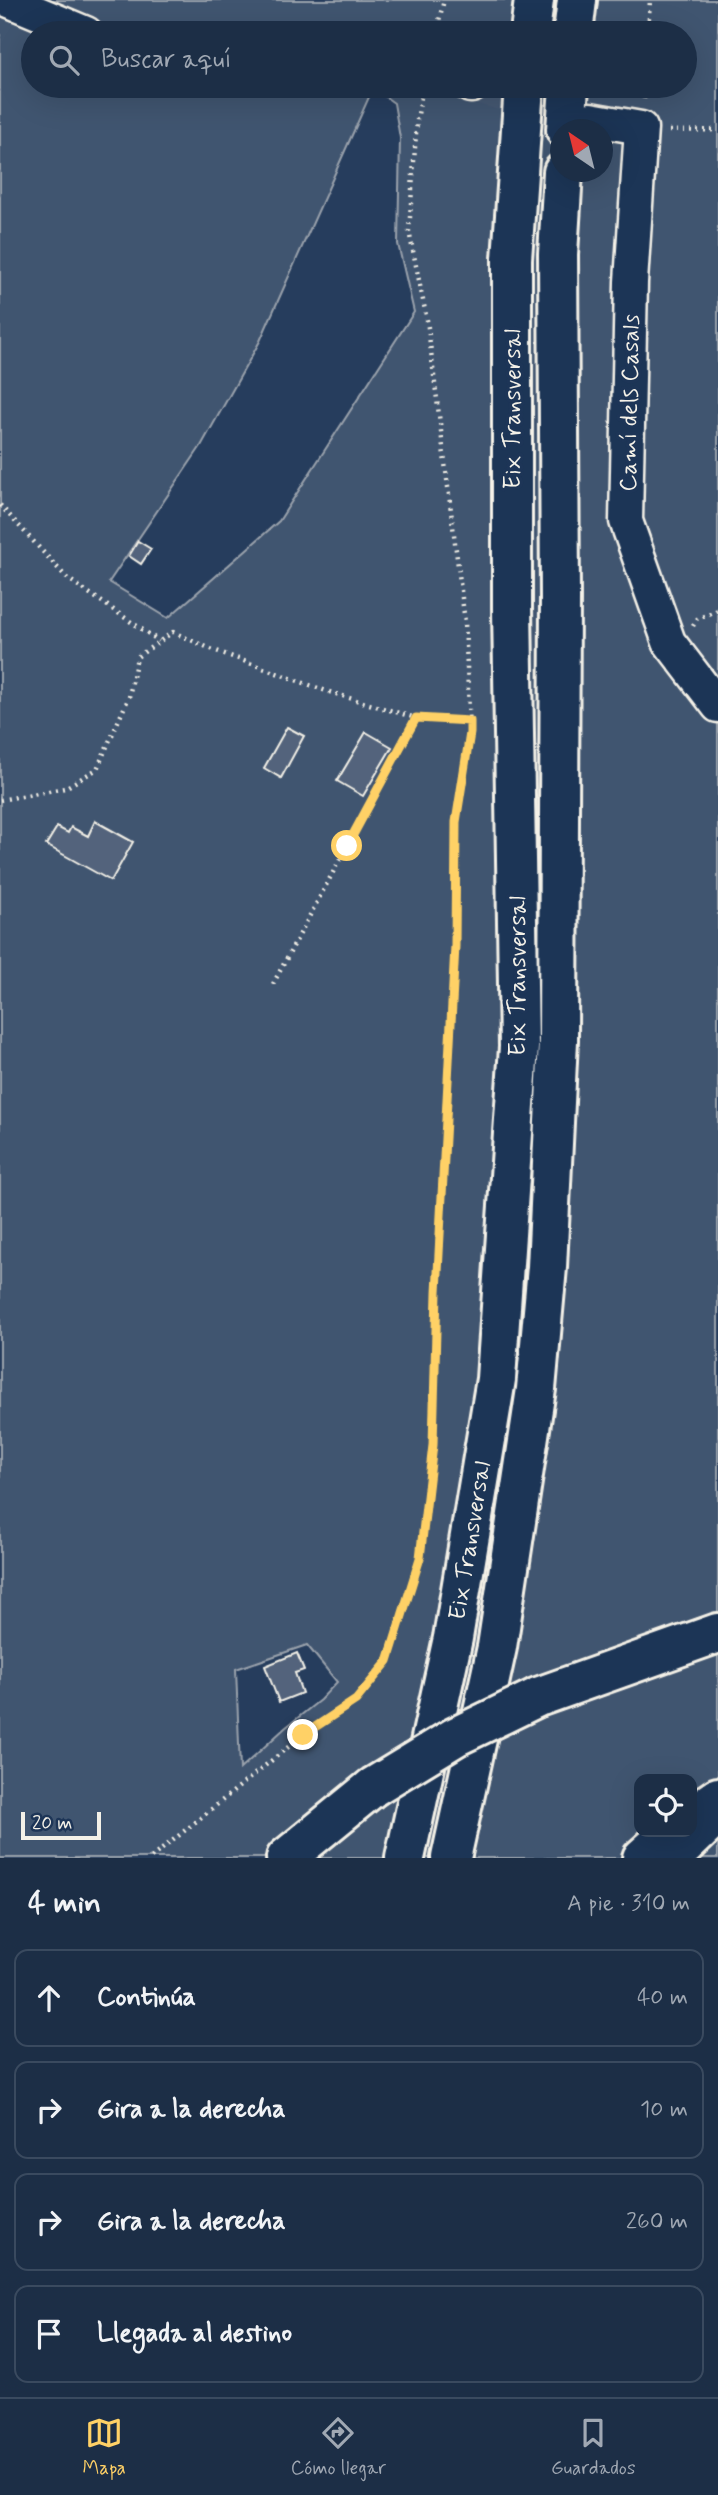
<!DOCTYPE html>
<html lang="es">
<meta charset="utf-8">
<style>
body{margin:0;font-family:Mynerve,sans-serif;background:#293a51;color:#f1f3f6}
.controls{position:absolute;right:21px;bottom:21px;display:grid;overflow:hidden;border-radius:14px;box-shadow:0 7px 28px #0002}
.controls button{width:63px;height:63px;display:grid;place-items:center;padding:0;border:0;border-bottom:2px solid #3a4a5f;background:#1c2e46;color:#f1f3f6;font:35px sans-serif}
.compass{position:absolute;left:550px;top:119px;width:63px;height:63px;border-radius:50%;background:#1c2e46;box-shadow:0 7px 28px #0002;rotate:325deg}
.scale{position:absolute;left:21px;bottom:18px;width:80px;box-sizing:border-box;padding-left:7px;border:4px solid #f4f1e8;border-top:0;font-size:19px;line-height:24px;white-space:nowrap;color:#f4f1e8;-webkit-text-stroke:5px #1d3557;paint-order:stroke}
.stop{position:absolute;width:21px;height:21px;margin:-16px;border:5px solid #ffd166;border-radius:50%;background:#fff}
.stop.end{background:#ffd166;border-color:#fff;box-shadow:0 2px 7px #0008}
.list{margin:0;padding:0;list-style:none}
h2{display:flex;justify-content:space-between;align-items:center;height:91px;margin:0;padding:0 28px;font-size:30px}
h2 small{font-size:23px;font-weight:400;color:#a0a8b3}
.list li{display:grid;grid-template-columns:46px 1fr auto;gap:21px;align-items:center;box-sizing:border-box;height:98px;margin:0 14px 14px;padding:0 14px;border:2px solid #3a4a5f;border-radius:14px}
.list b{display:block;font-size:26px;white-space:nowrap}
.list em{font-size:23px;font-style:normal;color:#a0a8b3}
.icon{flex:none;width:38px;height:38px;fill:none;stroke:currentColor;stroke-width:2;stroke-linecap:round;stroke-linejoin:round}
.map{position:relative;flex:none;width:718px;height:1858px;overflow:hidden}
.search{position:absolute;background:#1c2e46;box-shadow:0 7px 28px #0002;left:21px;right:21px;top:21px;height:77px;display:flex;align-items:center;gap:18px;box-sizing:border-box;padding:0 24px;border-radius:38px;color:#a0a8b3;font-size:26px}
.sheet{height:539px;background:#1c2e46}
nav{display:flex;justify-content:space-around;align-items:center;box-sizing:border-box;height:98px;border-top:2px solid #3a4a5f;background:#1c2e46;font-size:19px;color:#a0a8b3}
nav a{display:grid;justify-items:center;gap:4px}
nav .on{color:#ffd166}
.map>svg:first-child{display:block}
</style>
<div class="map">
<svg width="718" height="1858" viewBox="0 0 718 1858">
<rect width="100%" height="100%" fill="#263d5d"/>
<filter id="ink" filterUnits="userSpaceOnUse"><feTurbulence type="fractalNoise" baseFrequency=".0143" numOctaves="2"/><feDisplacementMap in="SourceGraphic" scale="14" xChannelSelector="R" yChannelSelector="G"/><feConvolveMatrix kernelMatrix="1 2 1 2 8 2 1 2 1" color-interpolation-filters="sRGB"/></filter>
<g filter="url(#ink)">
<path fill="#40546f" stroke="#9aa2ac" stroke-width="2" fill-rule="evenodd" d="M0 0H718V1858H0ZM33 33H685V86H33ZM373 88 394 103 400 138 398 244 414 312 279 521 168 618 109 582 201 446 260 341ZM560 130H602V172H560ZM307 1645 337 1682 320 1700 285 1728 240 1769 236 1669ZM639 1779H692V1832H639Z"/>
<g fill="#52647b" stroke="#f4f1e8" stroke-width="2">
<path d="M138 541 151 549 141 564 129 556Z"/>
<path d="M287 727 304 736 281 778 264 768Z"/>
<path d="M366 732 392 747 363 796 337 781Z"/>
<path d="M95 821 133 842 111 881 46 845 57 827 68 833 71 827 88 836Z"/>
<path d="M297 1653 304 1670 295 1673 302 1693 279 1702 265 1666Z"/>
</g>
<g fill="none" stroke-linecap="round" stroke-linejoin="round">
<path stroke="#455872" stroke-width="32" stroke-dasharray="32 16" stroke-linecap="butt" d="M472 86 589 119"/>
<g stroke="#f4f1e8" stroke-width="37">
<g id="minor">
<path d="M7 0 86 33"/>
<path d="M470 86H472"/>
<path d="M590 119 641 128 631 282 626 521 669 642 718 706"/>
</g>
</g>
<g stroke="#f4f1e8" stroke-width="44">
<g id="trunk">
<path d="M538 1697 718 1633"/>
<path d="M286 1858 373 1787"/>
<path d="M672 1858 718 1814"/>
</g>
</g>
<g stroke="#f4f1e8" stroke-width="44">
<g id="motorway">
<path d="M530 33 534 0"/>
<path d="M573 33 577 0"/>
<path d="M566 130 569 86"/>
<path d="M692 1815 718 1797"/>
<path id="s1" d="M405 1858 453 1638 496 1379 519 1047 512 608V259L524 86"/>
<path d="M451 1858 497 1647 536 1389 547 1267 558 1040 560 598 558 254 563 172"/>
<path d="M642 1858 671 1832"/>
</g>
</g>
<g stroke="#f4f1e8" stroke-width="4.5" stroke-dasharray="2 5" stroke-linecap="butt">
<path d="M436 33 444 0"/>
<path d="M648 33 650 0"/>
<path d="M644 99 645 86"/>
<path d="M669 131 718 130"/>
<path d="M0 505 67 578 159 641"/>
<path d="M693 626 697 619 718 610"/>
<path d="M0 800 65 788 97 769 129 697 137 657 173 632 211 649 326 691 416 718 470 721"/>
<path d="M273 984 416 718"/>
<path d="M151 1858 303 1735 356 1700 388 1661 420 1558 433 1445 437 1292 455 946 456 823 470 733 465 622 427 320 409 231 417 120 423 86"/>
</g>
<use href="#minor" stroke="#1d3557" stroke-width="32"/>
<use href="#trunk" stroke="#1d3557" stroke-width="38"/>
<use href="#motorway" stroke="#1d3557" stroke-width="38"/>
<g stroke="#f4f1e8" stroke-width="44" stroke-linecap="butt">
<path id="trunk-bridge" d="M373 1787 455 1737 538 1697"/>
</g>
<use href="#trunk-bridge" stroke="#1d3557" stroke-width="38"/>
</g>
</g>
<g fill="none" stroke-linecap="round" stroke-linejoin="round" filter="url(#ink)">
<path stroke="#ffd166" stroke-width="9" d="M303 1735 356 1700 388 1661 420 1558 433 1445 437 1292 455 946 456 822 470 733V721L416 718 347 846"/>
</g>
<g text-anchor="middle" stroke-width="7" stroke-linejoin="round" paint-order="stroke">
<g font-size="24" fill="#f4f1e8" stroke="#1d3557">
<text transform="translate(629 403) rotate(-89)" y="8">Camí dels Casals</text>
<text transform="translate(512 409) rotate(-90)" y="8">Eix Transversal</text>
<text transform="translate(517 976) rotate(-90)" y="8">Eix Transversal</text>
<text dy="8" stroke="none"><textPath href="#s1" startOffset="324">Eix Transversal</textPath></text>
</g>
</g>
</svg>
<div class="controls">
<button><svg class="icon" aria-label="locate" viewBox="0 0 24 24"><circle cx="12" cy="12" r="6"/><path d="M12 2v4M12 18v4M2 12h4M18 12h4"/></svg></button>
</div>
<svg class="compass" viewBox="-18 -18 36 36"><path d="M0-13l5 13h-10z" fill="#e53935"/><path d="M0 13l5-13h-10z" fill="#a0a8b3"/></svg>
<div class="scale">20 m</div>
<div class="stop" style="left:347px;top:846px"></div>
<div class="stop end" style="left:303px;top:1735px"></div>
<div class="search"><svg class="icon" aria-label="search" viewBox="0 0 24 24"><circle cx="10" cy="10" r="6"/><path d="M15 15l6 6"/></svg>Buscar aquí</div>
</div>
<section class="sheet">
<h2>4 min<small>A pie · 310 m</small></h2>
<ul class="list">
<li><svg class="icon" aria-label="ahead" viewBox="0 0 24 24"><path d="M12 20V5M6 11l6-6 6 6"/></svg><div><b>Continúa</b></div><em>40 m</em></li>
<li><svg class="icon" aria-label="right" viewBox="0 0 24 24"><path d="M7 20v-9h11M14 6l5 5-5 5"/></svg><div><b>Gira a la derecha</b></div><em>10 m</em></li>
<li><svg class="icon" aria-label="right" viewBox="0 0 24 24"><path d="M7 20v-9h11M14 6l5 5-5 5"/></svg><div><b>Gira a la derecha</b></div><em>260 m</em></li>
<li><svg class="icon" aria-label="arrive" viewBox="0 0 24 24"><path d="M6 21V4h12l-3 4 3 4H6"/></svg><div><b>Llegada al destino</b></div></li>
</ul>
</section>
<nav>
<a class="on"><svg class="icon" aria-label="map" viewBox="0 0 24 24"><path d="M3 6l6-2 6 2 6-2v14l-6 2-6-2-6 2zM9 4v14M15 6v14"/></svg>Mapa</a>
<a><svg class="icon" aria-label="directions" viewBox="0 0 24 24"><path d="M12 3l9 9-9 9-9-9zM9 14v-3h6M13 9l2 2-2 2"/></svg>Cómo llegar</a>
<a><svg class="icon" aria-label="saved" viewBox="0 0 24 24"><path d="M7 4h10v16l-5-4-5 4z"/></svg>Guardados</a>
</nav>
